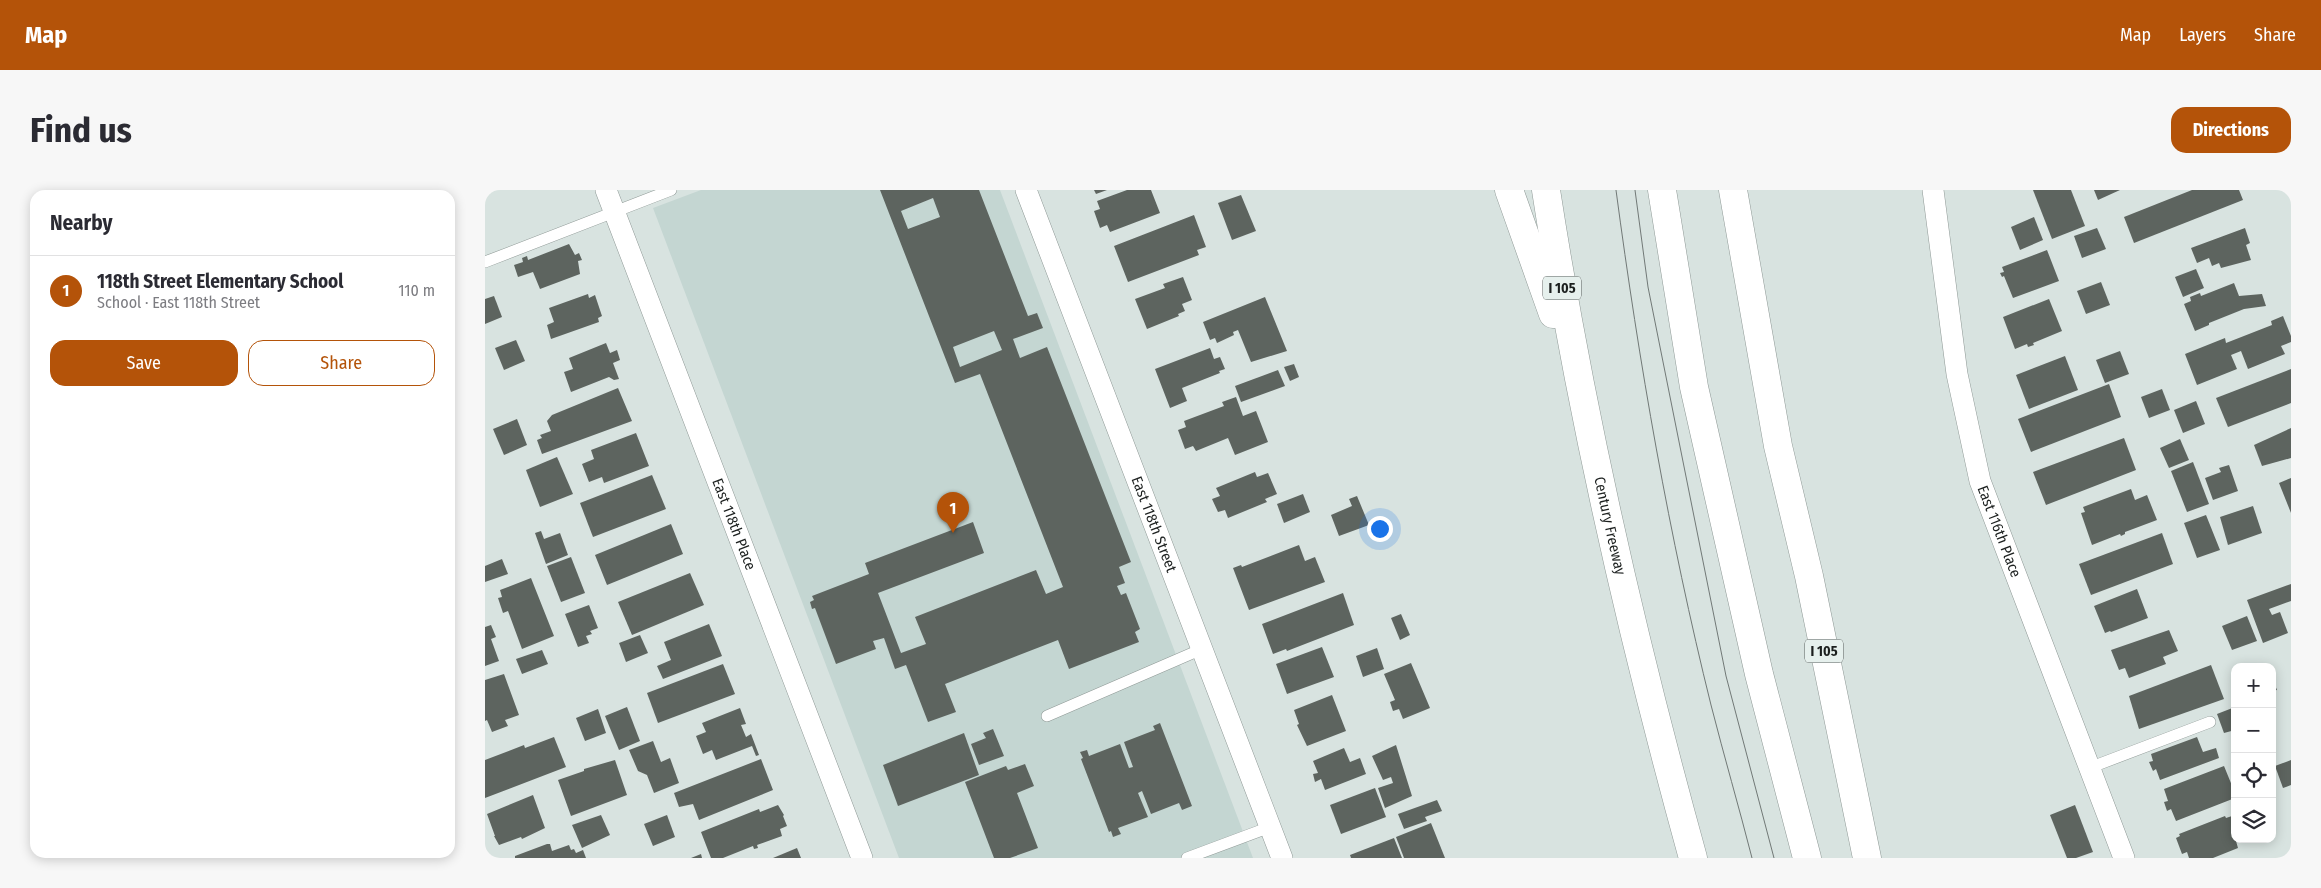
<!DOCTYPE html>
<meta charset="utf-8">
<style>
body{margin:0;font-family:"Fira Sans Condensed",sans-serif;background:#f7f7f7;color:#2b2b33}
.controls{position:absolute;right:15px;bottom:15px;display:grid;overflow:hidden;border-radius:10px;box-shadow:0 2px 12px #0003}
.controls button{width:45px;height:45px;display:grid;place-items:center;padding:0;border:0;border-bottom:1px solid #e1e1e2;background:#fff;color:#2b2b33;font:25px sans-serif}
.you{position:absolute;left:894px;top:338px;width:18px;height:18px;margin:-12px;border:4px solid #fff;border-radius:50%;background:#1a73e8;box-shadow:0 0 0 8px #1a73e833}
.badge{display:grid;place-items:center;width:32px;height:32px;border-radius:50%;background:#b45309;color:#fff;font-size:16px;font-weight:700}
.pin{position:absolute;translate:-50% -41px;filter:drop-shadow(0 1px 2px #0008)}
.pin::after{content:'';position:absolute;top:26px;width:18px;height:15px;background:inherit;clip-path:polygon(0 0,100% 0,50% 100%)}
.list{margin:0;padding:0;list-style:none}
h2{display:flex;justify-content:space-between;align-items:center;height:65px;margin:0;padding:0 20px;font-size:21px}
h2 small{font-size:16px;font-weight:400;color:#7c7c81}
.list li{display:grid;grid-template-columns:32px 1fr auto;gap:15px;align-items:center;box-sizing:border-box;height:70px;padding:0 20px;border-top:1px solid #e1e1e2}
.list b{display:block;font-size:19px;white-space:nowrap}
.list p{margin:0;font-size:16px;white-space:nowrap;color:#7c7c81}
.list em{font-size:16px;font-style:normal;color:#7c7c81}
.actions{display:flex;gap:10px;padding:15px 20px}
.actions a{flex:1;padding:11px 0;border:1px solid #b45309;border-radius:15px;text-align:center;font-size:18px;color:#b45309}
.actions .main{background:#b45309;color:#fff}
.icon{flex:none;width:28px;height:28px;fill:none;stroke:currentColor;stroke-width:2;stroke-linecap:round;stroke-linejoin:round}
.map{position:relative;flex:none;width:1806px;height:668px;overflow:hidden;border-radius:15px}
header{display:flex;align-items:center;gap:30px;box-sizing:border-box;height:70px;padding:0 25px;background:#b45309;color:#fff}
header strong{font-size:24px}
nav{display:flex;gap:28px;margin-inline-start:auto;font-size:18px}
.intro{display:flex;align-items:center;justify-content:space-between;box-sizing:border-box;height:120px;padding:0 30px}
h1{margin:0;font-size:35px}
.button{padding:12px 22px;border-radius:15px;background:#b45309;color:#fff;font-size:18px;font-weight:700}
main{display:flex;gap:30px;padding:0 30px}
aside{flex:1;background:#fff;border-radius:15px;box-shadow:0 2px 12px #0003}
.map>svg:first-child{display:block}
</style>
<header>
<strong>Map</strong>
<nav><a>Map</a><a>Layers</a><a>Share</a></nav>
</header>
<div class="intro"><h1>Find us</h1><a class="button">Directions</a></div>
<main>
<aside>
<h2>Nearby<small></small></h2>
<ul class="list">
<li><span class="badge">1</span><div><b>118th Street Elementary School</b><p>School · East 118th Street</p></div><em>110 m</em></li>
</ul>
<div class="actions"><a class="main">Save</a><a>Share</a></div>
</aside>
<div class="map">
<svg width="1806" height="668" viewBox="0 0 1806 668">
<rect width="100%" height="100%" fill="#d8e3e0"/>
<path fill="#c4d6d2" d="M216 0H515L768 668H414L168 18Z"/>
<g fill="#5d645f" fill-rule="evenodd">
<path d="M395 0H494L543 126 552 123 558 138 528 149 535 168 562 157 646 372 634 377 640 393 632 396 636 405 641 403 655 439 650 442 654 452 584 479 573 450 460 494 471 522 443 532 421 475 410 479 399 448 388 451 391 459 351 474 330 418 327 419 325 412 329 410 327 406 384 384 380 373 488 332 499 363 393 403 416 463 441 454 430 427 551 380 561 404 578 397 495 184 470 193ZM448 8 455 27 423 39 416 21ZM509 141 517 160 475 177 468 157Z"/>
<path d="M609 0H622L611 4Z"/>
<path d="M642 0H666L675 23 625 42 622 35 615 38 609 21 615 19 612 11Z"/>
<path d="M1548 0H1586L1600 36 1567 49Z"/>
<path d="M1609 0H1635L1613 10Z"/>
<path d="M1707 0H1754L1758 10 1649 53 1639 27Z"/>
<path d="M756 5 771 41 747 50 733 13Z"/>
<path d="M709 25 721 57 712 60 714 65 643 92 629 56Z"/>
<path d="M1549 27 1558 50 1535 60 1526 37Z"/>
<path d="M1612 38 1621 59 1597 68 1589 46Z"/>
<path d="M1760 38 1765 53 1761 55 1766 70 1736 78 1734 73 1727 76 1724 68 1712 73 1706 58Z"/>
<path d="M84 54 90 65 94 63 97 70 93 71 95 84 55 99 48 82 33 87 29 75 38 72 37 68 42 66 43 70Z"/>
<path d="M1562 60 1574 91 1528 108 1519 86 1517 87 1515 83 1519 82 1517 77Z"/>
<path d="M1711 79 1719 98 1698 107 1690 87Z"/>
<path d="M698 87 707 110 697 114 700 121 693 124 694 126 662 139 650 109 680 98 678 94Z"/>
<path d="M1616 92 1625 115 1601 124 1592 101Z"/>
<path d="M1749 93 1754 106 1777 104 1781 116 1759 119 1724 133V135L1710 141 1699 114 1706 111 1705 107 1715 103 1716 106Z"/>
<path d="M103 104 104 108 110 105 117 126 113 128 114 132 66 149 62 135 69 132 64 118Z"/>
<path d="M9 106 17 127 0 134V109Z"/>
<path d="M780 107 802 161 766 172 753 140 748 142 749 145 732 153 730 148 725 150 718 132Z"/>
<path d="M1564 109 1577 141 1548 153 1549 155 1543 157 1542 154 1530 159 1518 127Z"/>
<path d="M1798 126 1806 146V152L1796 156 1800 164 1763 179 1756 161 1746 165 1752 179 1712 195 1700 164 1740 148 1741 153 1787 135 1786 131Z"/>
<path d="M31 150 40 171 19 180 10 158Z"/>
<path d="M121 153 125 163 132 160 135 170 128 173 134 189 129 190 124 187 86 202 79 182 88 179 84 168Z"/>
<path d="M725 158 729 169 735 167 740 179 734 181 735 183 697 198 702 211 685 218 670 179Z"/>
<path d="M1635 161 1644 184 1620 193 1611 170Z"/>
<path d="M1580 166 1593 200 1544 219 1531 185Z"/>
<path d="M809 174 814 187 805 191 799 177Z"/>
<path d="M1806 179V213L1743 237 1731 208Z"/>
<path d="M793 180 800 196 756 212 750 196Z"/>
<path d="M1624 194 1636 227 1546 262 1533 229Z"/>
<path d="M133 198 147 231 57 264 52 250 57 248 55 245 66 241 62 231 67 225Z"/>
<path d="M1677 199 1685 220 1664 228 1656 207Z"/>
<path d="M751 207 758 226 771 221 783 252 750 265 743 248 711 261 708 256 700 259 693 240 701 237 699 231 739 216 737 212Z"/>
<path d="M1711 211 1720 234 1698 243 1689 220Z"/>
<path d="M32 229 42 255 19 265 8 239Z"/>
<path d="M1806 238V268L1777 276 1769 255Z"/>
<path d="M151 243 164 276 119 293 117 287 104 292 97 274 109 269 106 260Z"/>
<path d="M1639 248 1651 280 1561 315 1548 282Z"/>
<path d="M1695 249 1704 270 1684 278 1675 258Z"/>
<path d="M72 267 88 304 55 317 41 280Z"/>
<path d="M1708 272 1724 314 1702 322 1686 281Z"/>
<path d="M1744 275 1753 301 1728 310 1720 288 1736 282 1734 278Z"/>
<path d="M770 282 772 287 783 283 792 304 780 309 782 312 743 328 740 320 733 322 727 309 735 306 731 298Z"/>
<path d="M167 285 181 319 108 347 95 313Z"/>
<path d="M1806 288V323L1794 293Z"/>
<path d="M1646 299 1650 310 1662 305 1672 330 1640 342V344L1636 346 1635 344 1607 355 1596 323 1600 322 1598 317Z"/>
<path d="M818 304 825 322 799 333 792 314Z"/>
<path d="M872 306 884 335 854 346 846 325 867 316 864 309Z"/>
<path d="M1768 316 1777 343 1743 355 1735 327Z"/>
<path d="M1721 325 1735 360 1712 368 1699 333Z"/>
<path d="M186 334 198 364 122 395 110 365Z"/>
<path d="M56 341 59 349 75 343 83 365 61 374 50 343Z"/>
<path d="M1677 343 1688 374 1606 405 1594 374Z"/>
<path d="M814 355 820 371 830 367 840 392 764 420 748 378 756 375 757 377Z"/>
<path d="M86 367 100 403 76 412 62 376Z"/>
<path d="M17 369 23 384 0 392V376Z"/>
<path d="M205 383 219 415 147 445 133 412Z"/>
<path d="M46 388 69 446 37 459 23 421 18 423 13 408 17 407 15 400Z"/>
<path d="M1806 394V411L1784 419 1787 425 1795 422 1803 443 1778 453 1762 410Z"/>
<path d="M1652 399 1663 428 1626 442 1625 441 1620 443 1609 416Z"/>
<path d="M858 403 869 435 802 461 801 459 788 464 777 434Z"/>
<path d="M104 415 113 438 105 441 107 444 101 446 104 453 93 457 80 424Z"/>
<path d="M916 424 925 445 915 450 906 428Z"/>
<path d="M1762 426 1772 451 1747 460 1737 436Z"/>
<path d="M224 434 237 466 178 489 172 476 186 470 179 452Z"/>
<path d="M6 435 11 447 6 449 14 471 0 476V437Z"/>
<path d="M1684 440 1693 461 1678 467 1681 474 1644 488 1640 478 1634 480 1626 460Z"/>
<path d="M155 445 163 463 141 472 134 453Z"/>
<path d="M837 457 849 487 802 504 791 474Z"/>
<path d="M892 458 899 479 878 487 871 466Z"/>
<path d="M57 460 63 474 37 484 31 469Z"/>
<path d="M926 473 945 518 918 529 914 519 908 521 905 512 910 510 899 484Z"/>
<path d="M238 474 250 504 173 533 162 503Z"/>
<path d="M1726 475 1739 509 1654 539 1644 506Z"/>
<path d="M19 484 34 525 20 530 23 536 7 542 2 530 0 531V490Z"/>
<path d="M1787 488 1792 500 1787 501Z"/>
<path d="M847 505 861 541 822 556 812 535 814 534 809 520Z"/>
<path d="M142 517 155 551 134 560 120 526Z"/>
<path d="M1750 517V540L1739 543 1732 524Z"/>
<path d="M255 518 261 534 256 535 261 547 266 544 274 565 271 566 267 556 231 570 227 560 218 564 211 546 221 542 217 533Z"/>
<path d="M113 519 121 543 100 551 91 528Z"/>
<path d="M675 533 707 616 697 620 694 613 666 624 657 601 653 603 663 627 633 638 636 644 628 647 626 641 624 642 596 569 598 568 595 562 602 560 604 566 635 554 644 578 648 577 639 552 670 540 668 536Z"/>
<path d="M508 539 519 566 494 575 486 554 501 548 498 543Z"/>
<path d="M479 543 494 585 413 616 398 575Z"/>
<path d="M69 547 81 577 0 608V570L39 555 40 558Z"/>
<path d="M1712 547 1718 562 1731 558 1734 568 1675 590 1671 579 1668 581 1664 572 1668 571 1666 564Z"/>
<path d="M168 551 176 572 185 568 194 593 169 603 162 585 153 581 144 560Z"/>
<path d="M911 555 927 606 900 618 893 598 908 593 906 587 898 590 887 566Z"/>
<path d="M859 558 865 572 875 568 881 584 840 600 836 589 830 592 828 584 833 583 828 571Z"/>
<path d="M276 569 288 600 214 630 208 614 194 617 189 603Z"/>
<path d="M130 570 142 605 86 626 73 590 99 581V579Z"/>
<path d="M1806 570V595L1798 598 1790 576Z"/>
<path d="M540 574 549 596 532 603 553 658 525 668H509L480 592 521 576 523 580Z"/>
<path d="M1739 576 1750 603V608L1691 631 1686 619 1682 621 1679 612 1683 611 1679 599Z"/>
<path d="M890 598 901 627 856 644 845 615Z"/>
<path d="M48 605 60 638 37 649 36 647 14 655 9 646H10L2 624Z"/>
<path d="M952 610 957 621 940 627 942 631 919 639 913 624Z"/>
<path d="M293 615 299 625 298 626 302 636 295 639 297 646 272 655 273 658 269 659 268 656 238 668H226L216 642 274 619 275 622Z"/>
<path d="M1590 615 1608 662 1591 668H1582L1565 625Z"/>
<path d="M116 625 125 645 97 658 87 635Z"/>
<path d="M182 625 190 647 168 656 159 634Z"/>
<path d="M1750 625V649H1754L1751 651 1753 658 1728 668H1704L1702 662 1697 664 1691 648 1695 646 1694 644 1740 626 1741 628Z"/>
<path d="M946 633 960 668H919L911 647Z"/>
<path d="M909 648 917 668H866L865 665Z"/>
<path d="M62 654H65L67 661 84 655 86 660 89 659 91 663 98 660 101 668H30V666Z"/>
<path d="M312 658 316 668H288Z"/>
<path d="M216 664 217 668H206Z"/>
</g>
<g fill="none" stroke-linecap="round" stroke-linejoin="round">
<g stroke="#8f9996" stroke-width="12">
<g id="lane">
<path d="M0 72 186 0"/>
<path d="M562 526 717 459"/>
<path d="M1604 578 1725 532"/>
<path d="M702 668 785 637"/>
</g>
</g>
<g stroke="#8f9996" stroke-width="22">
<g id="street">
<path id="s1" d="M121 0 377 668"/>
<path id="s2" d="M541 0 797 668"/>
<path id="s3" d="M1448 0 1472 184 1495 291 1639 668"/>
</g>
</g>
<g stroke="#8f9996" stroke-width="29">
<g id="highway">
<path d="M1024 0 1068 124"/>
<path id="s4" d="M1061 0C1096 226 1147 448 1208 668"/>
<path d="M1177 0 1209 197 1274 484 1322 668"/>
<path d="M1248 0 1293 256 1324 386 1382 668"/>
</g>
</g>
<use href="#lane" stroke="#fff" stroke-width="11"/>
<use href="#street" stroke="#fff" stroke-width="21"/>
<use href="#highway" stroke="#fff" stroke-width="28"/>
<g stroke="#717876" stroke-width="1">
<path d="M1131 0C1154 173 1184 346 1226 515 1239 566 1254 617 1267 668"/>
<path d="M1150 0 1163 97 1241 486 1289 668"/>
</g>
</g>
<g text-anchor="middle" stroke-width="5" stroke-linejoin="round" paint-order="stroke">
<g fill="#e6f0ed" stroke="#595e5d" stroke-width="1">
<rect x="1058" y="86.5" width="38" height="23" rx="4"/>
<rect x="1320" y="449.5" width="38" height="23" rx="4"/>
</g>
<g font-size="14" font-weight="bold" fill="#1c201f">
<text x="1077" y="103">I 105</text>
<text x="1339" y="466">I 105</text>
</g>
<g font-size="15" fill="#1c201f" stroke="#e6f0ed">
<text dy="5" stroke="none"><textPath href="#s1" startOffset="358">East 118th Place</textPath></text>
<text dy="5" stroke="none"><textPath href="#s2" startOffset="358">East 118th Street</textPath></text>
<text dy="5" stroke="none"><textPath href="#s4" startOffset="342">Century Freeway</textPath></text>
<text dy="5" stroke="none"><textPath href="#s3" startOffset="349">East 116th Place</textPath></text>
</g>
</g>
</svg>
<div class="controls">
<button>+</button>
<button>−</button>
<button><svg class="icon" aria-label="locate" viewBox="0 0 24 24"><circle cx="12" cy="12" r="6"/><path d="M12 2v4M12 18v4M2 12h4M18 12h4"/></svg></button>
<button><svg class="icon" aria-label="layers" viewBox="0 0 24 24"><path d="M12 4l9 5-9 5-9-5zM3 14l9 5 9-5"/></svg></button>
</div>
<div class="you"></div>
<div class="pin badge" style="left:468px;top:343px">1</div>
</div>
</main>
